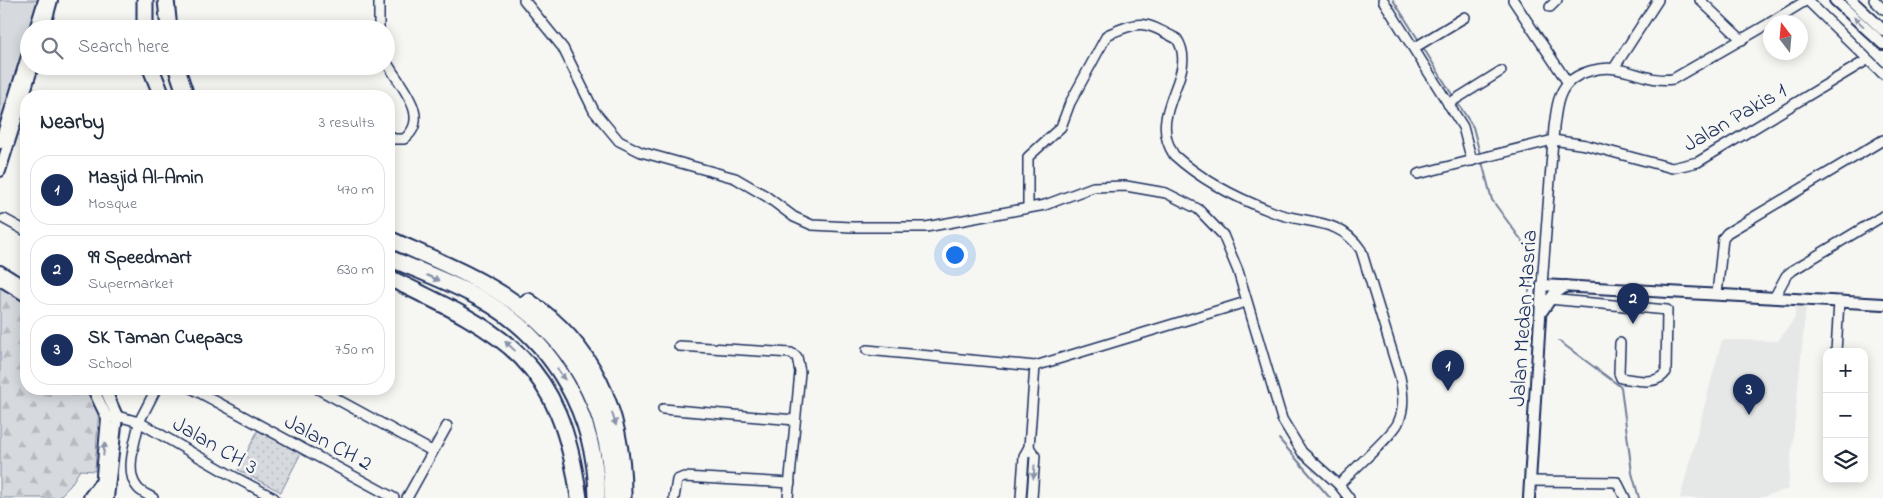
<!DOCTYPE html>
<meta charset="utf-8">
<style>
body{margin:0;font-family:"Indie Flower",sans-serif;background:#f2f2f3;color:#1f2937}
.controls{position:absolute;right:15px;bottom:15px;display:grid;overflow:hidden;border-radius:10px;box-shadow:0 2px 12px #0003}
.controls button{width:45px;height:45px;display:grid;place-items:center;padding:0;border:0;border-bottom:1px solid #e0e1e3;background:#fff;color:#1f2937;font:25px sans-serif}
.compass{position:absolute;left:1763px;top:15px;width:45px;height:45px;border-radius:50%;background:#fff;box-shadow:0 2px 12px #0003;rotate:344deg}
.you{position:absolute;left:954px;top:254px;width:18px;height:18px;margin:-12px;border:4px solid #fff;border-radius:50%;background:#1a73e8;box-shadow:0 0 0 8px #1a73e833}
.badge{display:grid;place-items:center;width:32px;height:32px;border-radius:50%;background:#1b2f5e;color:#fff;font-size:16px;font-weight:700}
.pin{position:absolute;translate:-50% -41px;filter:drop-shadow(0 1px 2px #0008)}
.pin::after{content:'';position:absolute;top:26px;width:18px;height:15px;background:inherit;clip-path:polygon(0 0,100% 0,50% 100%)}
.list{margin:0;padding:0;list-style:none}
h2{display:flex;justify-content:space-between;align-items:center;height:65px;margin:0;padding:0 20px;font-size:21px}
h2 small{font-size:16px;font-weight:400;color:#747a83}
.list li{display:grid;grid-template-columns:32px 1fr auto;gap:15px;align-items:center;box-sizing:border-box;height:70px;margin:0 10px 10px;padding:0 10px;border:1px solid #e0e1e3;border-radius:20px}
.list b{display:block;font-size:19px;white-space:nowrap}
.list p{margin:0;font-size:16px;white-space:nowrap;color:#747a83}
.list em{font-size:16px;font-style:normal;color:#747a83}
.icon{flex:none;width:28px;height:28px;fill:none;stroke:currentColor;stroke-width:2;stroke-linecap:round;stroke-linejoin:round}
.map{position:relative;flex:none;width:1883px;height:498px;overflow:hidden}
.search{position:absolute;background:#fff;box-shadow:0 2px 12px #0003;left:20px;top:20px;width:375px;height:55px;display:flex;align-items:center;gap:12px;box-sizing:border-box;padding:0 18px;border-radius:28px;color:#747a83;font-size:19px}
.panel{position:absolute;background:#fff;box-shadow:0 2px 12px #0003;left:20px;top:90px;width:375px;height:305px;border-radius:20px}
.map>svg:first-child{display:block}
</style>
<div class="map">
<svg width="1883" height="498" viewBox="0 0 1883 498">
<defs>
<pattern id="forest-firs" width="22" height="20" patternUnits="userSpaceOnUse" patternTransform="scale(1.25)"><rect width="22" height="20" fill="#d6d9dd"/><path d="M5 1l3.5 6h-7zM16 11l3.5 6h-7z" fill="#b7bbc0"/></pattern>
<pattern id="park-dots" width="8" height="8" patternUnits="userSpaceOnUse" patternTransform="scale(1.25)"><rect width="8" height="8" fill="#d6d9dd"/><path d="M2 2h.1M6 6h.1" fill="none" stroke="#b7bbc0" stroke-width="1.8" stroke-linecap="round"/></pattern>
</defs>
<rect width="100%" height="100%" fill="#f6f6f2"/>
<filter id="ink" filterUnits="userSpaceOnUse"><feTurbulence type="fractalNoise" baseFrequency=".02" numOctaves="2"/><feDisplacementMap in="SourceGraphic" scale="10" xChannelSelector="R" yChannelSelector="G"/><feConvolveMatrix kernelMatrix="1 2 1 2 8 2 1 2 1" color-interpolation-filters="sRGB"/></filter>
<g filter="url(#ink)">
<path fill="#e6e7e7" d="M1796 304 1806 305 1788 489 1759 498H1680L1722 340 1778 341 1795 318Z"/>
<path fill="#d6d9dd" stroke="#78849e" d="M0 0H39L0 126Z"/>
<path fill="url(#forest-firs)" stroke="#78849e" d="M0 283 26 300V389H91L99 405 95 471 80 470 70 486 58 498H0Z"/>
<path fill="url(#park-dots)" stroke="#78849e" d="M258 430 301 453 281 492 238 470Z"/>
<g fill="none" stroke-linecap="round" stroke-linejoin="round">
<g stroke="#717e99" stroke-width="2">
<path d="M1393 0 1418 39"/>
<path d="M1424 49 1453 96"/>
<path d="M1459 105 1473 127 1480 154"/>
<path d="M1482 162 1492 200 1530 252 1532 261 1529 292"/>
<path d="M1559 341 1621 387 1632 473 1639 498"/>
<path d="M1279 439 1330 498"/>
</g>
<g stroke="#1b2f5e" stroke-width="12">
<g id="minor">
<path d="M524 0 563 48 594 111 619 141 641 152 735 178 766 196 794 217 812 225 851 227H926L1045 205 1093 187 1126 186 1166 193 1198 209 1223 235 1238 271 1282 419 1302 452 1339 485 1349 498"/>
<path d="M1383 0 1463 127 1472 161"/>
<path d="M1513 0 1568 83"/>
<path d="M1700 0 1742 40"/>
<path d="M1807 0 1883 74"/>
<path d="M1874 0 1883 9"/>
<path d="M1550 7 1557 0"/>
<path d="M1771 22 1807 0"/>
<path d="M379 29V0"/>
<path d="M1414 48 1465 17"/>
<path d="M386 61C398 84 433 117 404 139H394L389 136"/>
<path d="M1614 68 1658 0"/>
<path d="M1448 104 1501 71"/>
<path d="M1418 174 1553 140 1586 145 1672 168 1698 162 1867 60"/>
<path d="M1028 208V157L1061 127 1070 103 1107 35C1142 19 1145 22 1177 39 1200 75 1145 111 1174 155 1201 180 1239 199 1273 212 1306 225 1338 216 1361 250L1400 377C1403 392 1405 408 1398 423 1392 436 1351 471 1339 485"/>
<path d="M4 219 26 231"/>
<path d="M1542 285 1554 127C1556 113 1557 94 1568 83 1579 72 1601 66 1616 69 1636 72 1652 82 1673 79L1770 23"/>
<path d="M1717 294 1723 238 1727 233 1883 140"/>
<path d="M1774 298 1786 276 1793 270 1883 216"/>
<path d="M1549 299 1667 310 1666 372C1656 386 1637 380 1621 378L1619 373 1620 343"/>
<path d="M679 346 791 353 797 357 800 372 788 498"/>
<path d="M867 350 1035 366 1246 302"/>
<path d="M1836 352 1839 301"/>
<path d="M193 389 394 498"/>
<path d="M318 389 432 451"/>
<path d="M663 409 795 420"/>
<path d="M110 417 117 416 139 422 156 389"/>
<path d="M1029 447 1035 456 1032 498"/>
<path d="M1532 481 1617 482 1625 498"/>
<path d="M153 498C148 495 140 492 137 487 124 471 136 440 139 422L227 473 274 498"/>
<path d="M407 498 447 426"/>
<path d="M674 498 677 480 684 477 790 483"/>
<path d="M1021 498 1024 456 1029 447 1035 366"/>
</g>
</g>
<g stroke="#1b2f5e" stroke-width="14">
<g id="tertiary">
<path d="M1835 0 1883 44"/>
<path d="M1851 0 1883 30"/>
<path d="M35 29 44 0"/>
<path d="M44 29 52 0"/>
<path d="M0 143 29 50"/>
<path d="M0 171 33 66"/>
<path d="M0 271 26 287"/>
<path d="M0 280 26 296"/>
<path d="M1542 311 1554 294 1566 286"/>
<path d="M93 389 107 418 100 498"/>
<path d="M105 389 117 416 108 498"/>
<path d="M1529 498 1542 285 1883 304"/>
</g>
</g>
<g stroke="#1b2f5e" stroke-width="18">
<path id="trunk" d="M91 498 100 486"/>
</g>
<g stroke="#1b2f5e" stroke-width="19">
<g id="motorway">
<path d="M145 0V29"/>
<path d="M166 0 169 29"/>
<path d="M150 66 162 96"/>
<path d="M176 66 186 96"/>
<path d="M389 239C473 277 547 302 589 391 605 425 612 461 612 498"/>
<path d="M389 258C420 271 453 283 483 300 555 341 596 416 597 498"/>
<path d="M389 278C506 334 560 359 579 498"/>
<path d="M528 301C597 348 624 416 623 498"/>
</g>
</g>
<use href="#minor" stroke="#f6f6f2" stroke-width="9"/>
<use href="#tertiary" stroke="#f6f6f2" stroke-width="10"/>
<use href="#trunk" stroke="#f6f6f2" stroke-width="14"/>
<use href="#motorway" stroke="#f6f6f2" stroke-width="15"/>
</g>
<defs><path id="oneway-solid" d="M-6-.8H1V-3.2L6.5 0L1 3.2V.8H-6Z" transform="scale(1.25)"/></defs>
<g fill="#8892a8">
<use href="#oneway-solid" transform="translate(1859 22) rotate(-137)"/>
<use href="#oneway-solid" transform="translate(433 278) rotate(24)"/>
<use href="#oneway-solid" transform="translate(510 346) rotate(-137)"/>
<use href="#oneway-solid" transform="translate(561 374) rotate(55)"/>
<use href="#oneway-solid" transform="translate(614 419) rotate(72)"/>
<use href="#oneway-solid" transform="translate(104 449) rotate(-84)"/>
<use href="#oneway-solid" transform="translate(1034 472) rotate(94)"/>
</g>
</g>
<g text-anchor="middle" stroke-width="5" stroke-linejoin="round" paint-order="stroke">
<g font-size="22" fill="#1b2f5e" stroke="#f6f6f2">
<text transform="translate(1734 116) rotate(-30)" y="8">Jalan Pakis 1</text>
<text transform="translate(1522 318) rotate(-86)" y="8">Jalan Medan Masria</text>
<text transform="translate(329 441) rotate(28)" y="8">Jalan CH 2</text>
<text transform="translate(216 444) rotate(30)" y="8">Jalan CH 3</text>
</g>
</g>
</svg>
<div class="controls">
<button>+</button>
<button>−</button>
<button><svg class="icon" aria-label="layers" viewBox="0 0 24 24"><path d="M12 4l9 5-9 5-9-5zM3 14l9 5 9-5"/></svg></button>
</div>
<svg class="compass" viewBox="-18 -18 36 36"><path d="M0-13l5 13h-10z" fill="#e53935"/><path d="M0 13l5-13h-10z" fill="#747a83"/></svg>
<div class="you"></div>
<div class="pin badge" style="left:1448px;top:391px">1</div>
<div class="pin badge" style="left:1633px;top:324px">2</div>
<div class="pin badge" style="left:1749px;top:415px">3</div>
<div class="search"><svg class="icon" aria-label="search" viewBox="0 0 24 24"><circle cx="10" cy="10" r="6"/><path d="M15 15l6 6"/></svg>Search here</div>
<section class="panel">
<h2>Nearby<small>3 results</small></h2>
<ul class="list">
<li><span class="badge">1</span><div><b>Masjid Al-Amin</b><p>Mosque</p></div><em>470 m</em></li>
<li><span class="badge">2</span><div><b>99 Speedmart</b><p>Supermarket</p></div><em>630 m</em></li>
<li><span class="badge">3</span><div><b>SK Taman Cuepacs</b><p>School</p></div><em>750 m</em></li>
</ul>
</section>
</div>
